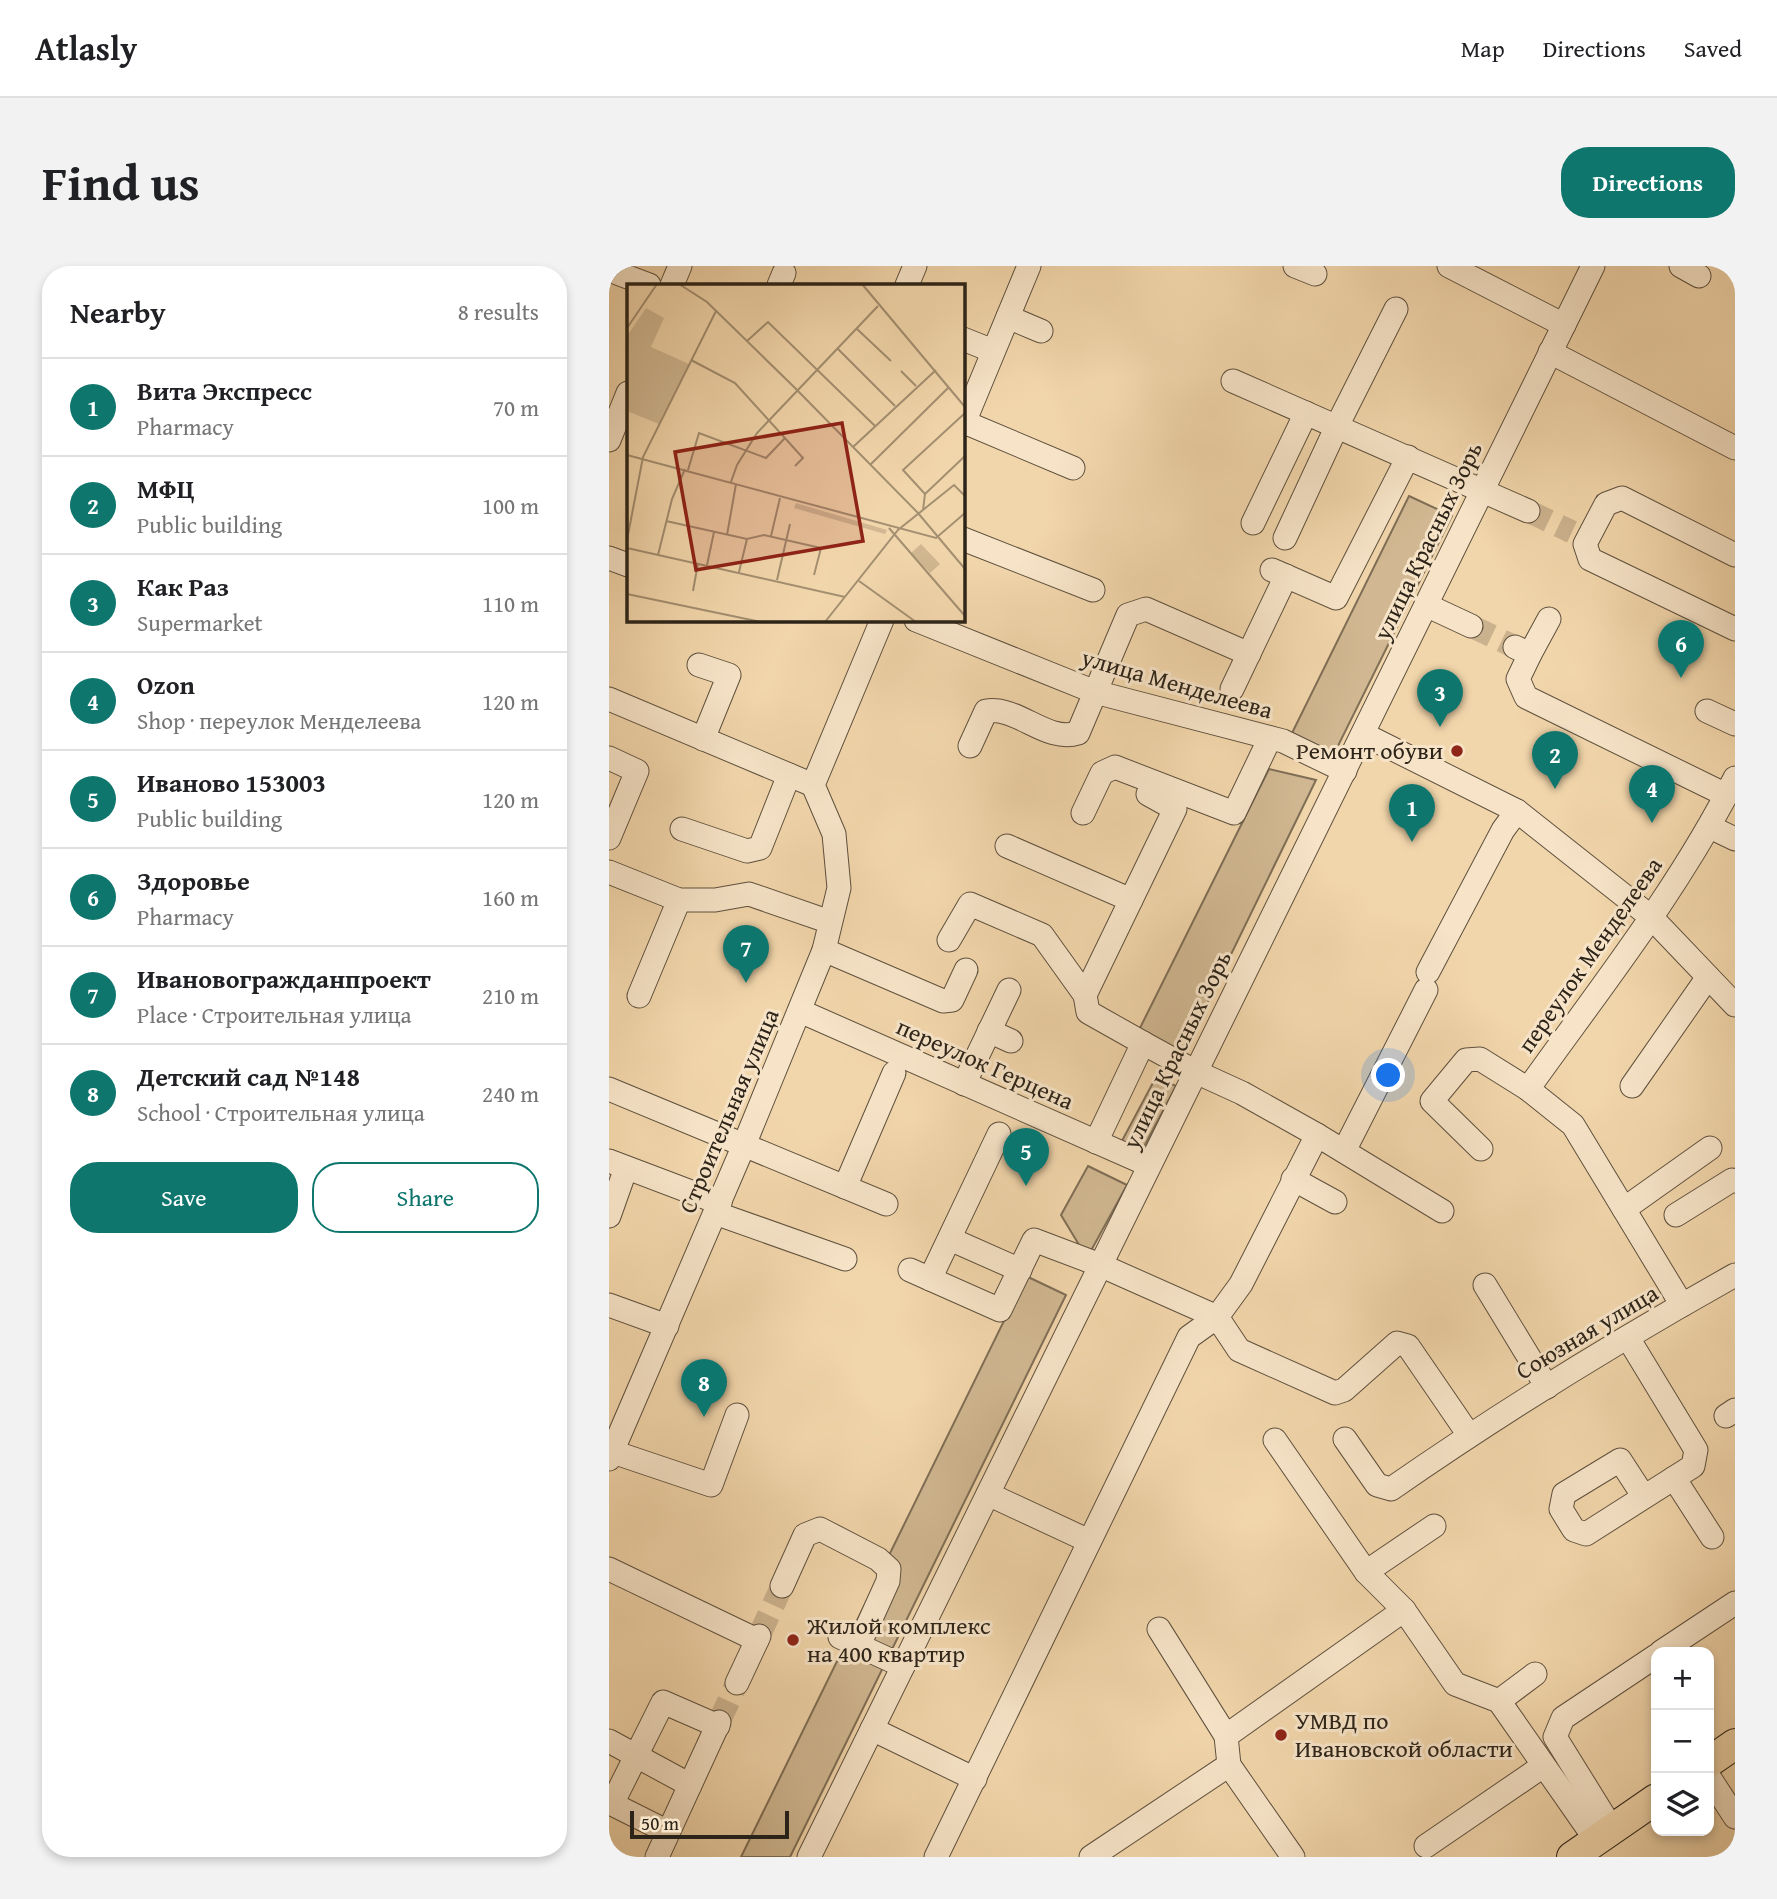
<!DOCTYPE html>
<meta charset="utf-8">
<style>
body{margin:0;font-family:"Gentium Book Plus",serif;background:#f2f2f2;color:#202124}
.controls{position:absolute;right:21px;bottom:21px;display:grid;overflow:hidden;border-radius:14px;box-shadow:0 4px 10px #0003}
.controls button{width:63px;height:63px;display:grid;place-items:center;padding:0;border:0;border-bottom:2px solid #e0e0e0;background:#fff;color:#202124;font:35px sans-serif}
.scale{position:absolute;left:21px;bottom:18px;width:159px;box-sizing:border-box;padding-left:7px;border:4px solid #2d2419;border-top:0;font-size:19px;line-height:24px;white-space:nowrap;color:#2d2419;-webkit-text-stroke:5px #f7e4c8;paint-order:stroke}
.you{position:absolute;left:780px;top:810px;width:24px;height:24px;margin:-18px;border:5px solid #fff;border-radius:50%;background:#1a73e8;box-shadow:0 0 0 10px #1a73e833}
.badge{display:grid;place-items:center;width:46px;height:46px;border-radius:50%;background:#0f766e;color:#fff;font-size:23px;font-weight:700}
.pin{position:absolute;translate:-50% -58px;filter:drop-shadow(0 2px 4px #0008)}
.pin::after{content:'';position:absolute;top:37px;width:24px;height:21px;background:inherit;clip-path:polygon(0 0,100% 0,50% 100%)}
.list{margin:0;padding:0;list-style:none}
h2{display:flex;justify-content:space-between;align-items:center;height:91px;margin:0;padding:0 28px;font-size:30px}
h2 small{font-size:23px;font-weight:400;color:#757577}
.list li{display:grid;grid-template-columns:46px 1fr auto;gap:21px;align-items:center;box-sizing:border-box;height:98px;padding:0 28px;border-top:2px solid #e0e0e0}
.list b{display:block;font-size:26px;white-space:nowrap}
.list p{margin:0;font-size:23px;white-space:nowrap;color:#757577}
.list em{font-size:23px;font-style:normal;color:#757577}
.actions{display:flex;gap:14px;padding:21px 28px}
.actions a{flex:1;padding:16px 0;border:2px solid #0f766e;border-radius:28px;text-align:center;font-size:24px;color:#0f766e}
.actions .main{background:#0f766e;color:#fff}
.icon{flex:none;width:38px;height:38px;fill:none;stroke:currentColor;stroke-width:2;stroke-linecap:round;stroke-linejoin:round}
.map{position:relative;flex:none;width:1126px;height:1591px;overflow:hidden;border-radius:28px}
header{display:flex;align-items:center;gap:42px;box-sizing:border-box;height:98px;padding:0 35px;background:#fff;border-bottom:2px solid #e0e0e0}
header strong{font-size:33px}
nav{display:flex;gap:38px;margin-inline-start:auto;font-size:24px}
.intro{display:flex;align-items:center;justify-content:space-between;box-sizing:border-box;height:168px;padding:0 42px}
h1{margin:0;font-size:49px}
.button{padding:18px 32px;border-radius:28px;background:#0f766e;color:#fff;font-size:24px;font-weight:700}
main{display:flex;gap:42px;padding:0 42px}
aside{flex:1;background:#fff;border-radius:28px;box-shadow:0 4px 10px #0003}
.map>svg:first-child{display:block}
</style>
<header>
<strong>Atlasly</strong>
<nav><a>Map</a><a>Directions</a><a>Saved</a></nav>
</header>
<div class="intro"><h1>Find us</h1><a class="button">Directions</a></div>
<main>
<aside>
<h2>Nearby<small>8 results</small></h2>
<ul class="list">
<li><span class="badge">1</span><div><b>Вита Экспресс</b><p>Pharmacy</p></div><em>70 m</em></li>
<li><span class="badge">2</span><div><b>МФЦ</b><p>Public building</p></div><em>100 m</em></li>
<li><span class="badge">3</span><div><b>Как Раз</b><p>Supermarket</p></div><em>110 m</em></li>
<li><span class="badge">4</span><div><b>Ozon</b><p>Shop · переулок Менделеева</p></div><em>120 m</em></li>
<li><span class="badge">5</span><div><b>Иваново 153003</b><p>Public building</p></div><em>120 m</em></li>
<li><span class="badge">6</span><div><b>Здоровье</b><p>Pharmacy</p></div><em>160 m</em></li>
<li><span class="badge">7</span><div><b>Ивановогражданпроект</b><p>Place · Строительная улица</p></div><em>210 m</em></li>
<li><span class="badge">8</span><div><b>Детский сад №148</b><p>School · Строительная улица</p></div><em>240 m</em></li>
</ul>
<div class="actions"><a class="main">Save</a><a>Share</a></div>
</aside>
<div class="map">
<svg width="1126" height="1591" viewBox="0 0 1126 1591">
<rect width="100%" height="100%" fill="#f2d6ab"/>
<filter id="stains"><feTurbulence type="fractalNoise" baseFrequency=".00286" numOctaves="4"/><feColorMatrix values="0 0 0 0 .2 0 0 0 0 .09 0 0 0 0 .02 0 0 0 .5 -.17"/></filter>
<radialGradient id="worn" r=".72"><stop offset=".6" stop-color="#630" stop-opacity="0"/><stop offset="1" stop-color="#630" stop-opacity=".3"/></radialGradient>
<g fill="#d1b892" stroke="#7f6e56" stroke-width="2">
<path d="M800 230 843 250 725 488 683 467Z"/>
<path d="M660 503 707 514 572 791 526 772Z"/>
<path d="M547 811 567 820 527 896 507 886Z"/>
<path d="M479 900 518 919 478 992 452 949Z"/>
<path d="M417 1010 457 1029 181 1591H132Z"/>
</g>
<g fill="none" stroke-linecap="round" stroke-linejoin="round">
<g stroke="#cbb28e" stroke-width="23" stroke-dasharray="23 11" stroke-linecap="butt">
<path d="M919 245 963 266"/>
<path d="M862 360 906 381"/>
<path d="M150 1370 173 1320"/>
<path d="M110 1456 128 1417"/>
</g>
<g stroke="#5e503e" stroke-width="25">
<g id="minor">
<path d="M686 0 706 8"/>
<path d="M840 0 955 59"/>
<path d="M1072 0 1090 10"/>
<path d="M0 4 40 19"/>
<path d="M63 19 71 0"/>
<path d="M170 19 175 7"/>
<path d="M298 19 306 0"/>
<path d="M399 51 432 65"/>
<path d="M354 73 384 85"/>
<path d="M941 86 1126 182"/>
<path d="M624 115 919 245"/>
<path d="M355 156 464 202"/>
<path d="M354 159 420 0"/>
<path d="M0 174 19 127"/>
<path d="M644 257 697 147"/>
<path d="M676 272 728 160 787 43"/>
<path d="M354 273 484 324"/>
<path d="M1126 289 1013 232 997 238 976 278 981 293 1126 363"/>
<path d="M0 292 19 299"/>
<path d="M663 304 727 332 799 191"/>
<path d="M817 339 862 360"/>
<path d="M307 354 486 426 674 475 736 505"/>
<path d="M906 381 921 388 909 413 917 431 1117 529"/>
<path d="M921 388 940 353"/>
<path d="M90 399 120 409 94 473"/>
<path d="M623 423 677 310"/>
<path d="M0 433 204 519"/>
<path d="M1098 445 1126 458"/>
<path d="M754 468 908 545 1042 651 1126 739"/>
<path d="M361 480 377 445C409 440 437 477 469 467L519 349 537 343 640 388"/>
<path d="M0 492 28 505 0 572"/>
<path d="M474 547 493 507 506 501 625 547 661 472"/>
<path d="M1101 561 1126 573"/>
<path d="M73 563 138 585 151 582 180 509"/>
<path d="M398 580 522 634"/>
<path d="M0 606 70 634H106L140 628 221 656"/>
<path d="M340 674 361 638 433 669 476 729"/>
<path d="M215 684 334 735 343 734 357 704"/>
<path d="M819 706 894 564 908 545"/>
<path d="M30 730 70 634"/>
<path d="M191 745 540 899"/>
<path d="M380 765 402 775"/>
<path d="M534 777 479 746 476 729 566 543 539 528"/>
<path d="M355 818 400 724"/>
<path d="M1023 820 1099 711"/>
<path d="M0 823 277 938"/>
<path d="M919 823C991 722 1070 623 1126 512"/>
<path d="M487 876 534 777 587 806 633 827 708 869 833 945"/>
<path d="M872 883 823 835 857 794 871 793 919 823 964 859 1073 1039"/>
<path d="M735 885 817 724"/>
<path d="M0 895 111 937"/>
<path d="M684 913 726 936"/>
<path d="M236 921 285 807"/>
<path d="M1015 943 1101 882"/>
<path d="M106 947 236 993"/>
<path d="M1067 949 1123 914 1126 915"/>
<path d="M0 950 17 902"/>
<path d="M341 973 411 1004"/>
<path d="M301 1004 391 1044 425 974 491 999 608 1051 630 1084 726 1127 735 1124 788 1077 799 1080 860 1169"/>
<path d="M321 1013 390 868"/>
<path d="M876 1019 938 1121"/>
<path d="M0 1039 58 1060"/>
<path d="M1019 1072 1087 1184 1084 1200 977 1268 965 1264 952 1243 955 1228 1011 1194 1035 1231"/>
<path d="M1117 1150 1126 1144"/>
<path d="M736 1173 768 1219 782 1223C893 1146 1008 1075 1126 1009"/>
<path d="M666 1174 757 1306 795 1344"/>
<path d="M4 1186 102 1219 128 1149"/>
<path d="M0 1193 135 879 215 684 230 622 225 568 204 519 273 354"/>
<path d="M1065 1212 1103 1271"/>
<path d="M379 1228 480 1275"/>
<path d="M0 1303 148 1374"/>
<path d="M757 1306 825 1260"/>
<path d="M173 1320 196 1269 211 1263 269 1293 280 1303 279 1315 250 1379"/>
<path d="M550 1363 617 1470"/>
<path d="M231 1371 294 1400"/>
<path d="M1052 1386 1126 1337"/>
<path d="M128 1417 150 1370"/>
<path d="M890 1435 926 1408"/>
<path d="M263 1463 366 1513"/>
<path d="M0 1475 81 1519"/>
<path d="M620 1499 684 1591"/>
<path d="M1100 1511 1126 1551"/>
<path d="M1003 1563 946 1471 954 1452 1047 1390"/>
<path d="M59 1566 3 1538 54 1436 109 1460"/>
<path d="M817 1580 934 1500"/>
<path d="M48 1591 110 1456"/>
<path d="M200 1591 984 0"/>
<path d="M327 1591 580 1071 608 1051 632 1018 708 869"/>
<path d="M482 1591 620 1499 617 1470 795 1344 846 1418 890 1435 987 1574"/>
</g>
</g>
<g stroke="#2d2419" stroke-width="32">
<g id="major">
<path d="M1100 1496 1126 1478"/>
<path d="M963 1591 1047 1533"/>
</g>
</g>
<use href="#minor" stroke="#f7e4c8" stroke-width="23"/>
<use href="#major" stroke="#f2d6ab" stroke-width="30"/>
</g>
<g fill="#8f2418" stroke="#f7e4c8" stroke-width="2.5">
<circle cx="848" cy="485" r="7"/>
<circle cx="184" cy="1374" r="7"/>
<circle cx="672" cy="1469" r="7"/>
</g>
<g text-anchor="middle" stroke-width="6" stroke-linejoin="round" paint-order="stroke">
<g font-size="24" fill="#2d2419" stroke="#f7e4c8">
<text transform="translate(819 275) rotate(-64)" y="8">улица Красных Зорь</text>
<text transform="translate(568 418) rotate(16)" y="8">улица Менделеева</text>
<text transform="translate(981 689) rotate(-55)" y="8">переулок Менделеева</text>
<text transform="translate(568 784) rotate(-64)" y="8">улица Красных Зорь</text>
<text transform="translate(376 798) rotate(24)" y="8">переулок Герцена</text>
<text transform="translate(120 845) rotate(-67)" y="8">Строительная улица</text>
<text transform="translate(978 1066) rotate(-31)" y="8">Союзная улица</text>
</g>
<g font-size="24" fill="#2d2419" stroke="#f7e4c8" text-anchor="start">
<text x="834" y="493" text-anchor="end">Ремонт обуви</text>
<text x="198" y="1368">Жилой комплекс<tspan x="198" dy="28">на 400 квартир</tspan></text>
<text x="686" y="1463">УМВД по<tspan x="686" dy="28">Ивановской области</tspan></text>
</g>
</g>
<g transform="translate(18 18)">
<rect width="338" height="338" fill="#f2d6ab"/>
<path d="M19 24 37 34 24 63 62 80 32 140 0 127V52ZM169 219 260 246 258 250 167 224ZM294 260 313 280 303 289 284 269Z" fill="#d1b892"/>
<path fill="none" stroke="#a38f71" stroke-width="2" d="M52 0 80 18 167 103 291 229 338 285M235 0 338 123M0 44 30 0M230 45 264 77M120 57 141 38 248 142M210 64 268 122M64 76 108 99 176 174 168 182M274 87 289 102M226 163 309 86M0 171 309 254 338 229M243 181 321 104M61 186 72 149 139 174 158 154M104 198 110 181 130 149 251 22M298 210 276 186 338 129M296 226 298 210 338 172M39 237 120 255 137 251 194 264 187 291M262 244 338 332M100 251 109 200M144 252 153 214M0 256 16 173 89 27M0 264 218 313M31 271 45 215 58 185M80 281 87 248M112 288 120 255M150 296 163 240M232 297 289 338M66 307 71 279M0 310 134 338M198 338 271 246 327 201 338 212"/>
<path fill="#8f2418" fill-opacity="0.15" stroke="#8f2418" stroke-width="3.5" d="M215 139 236 257 69 286 48 168Z"/>
<rect width="338" height="338" fill="none" stroke="#2d2419" stroke-width="3.5"/>
</g>
<rect width="100%" height="100%" filter="url(#stains)"/>
<rect width="100%" height="100%" fill="url(#worn)"/>
</svg>
<div class="controls">
<button>+</button>
<button>−</button>
<button><svg class="icon" aria-label="layers" viewBox="0 0 24 24"><path d="M12 4l9 5-9 5-9-5zM3 14l9 5 9-5"/></svg></button>
</div>
<div class="scale">50 m</div>
<div class="you"></div>
<div class="pin badge" style="left:803px;top:576px">1</div>
<div class="pin badge" style="left:946px;top:523px">2</div>
<div class="pin badge" style="left:831px;top:461px">3</div>
<div class="pin badge" style="left:1043px;top:557px">4</div>
<div class="pin badge" style="left:417px;top:920px">5</div>
<div class="pin badge" style="left:1072px;top:412px">6</div>
<div class="pin badge" style="left:137px;top:717px">7</div>
<div class="pin badge" style="left:95px;top:1151px">8</div>
</div>
</main>
